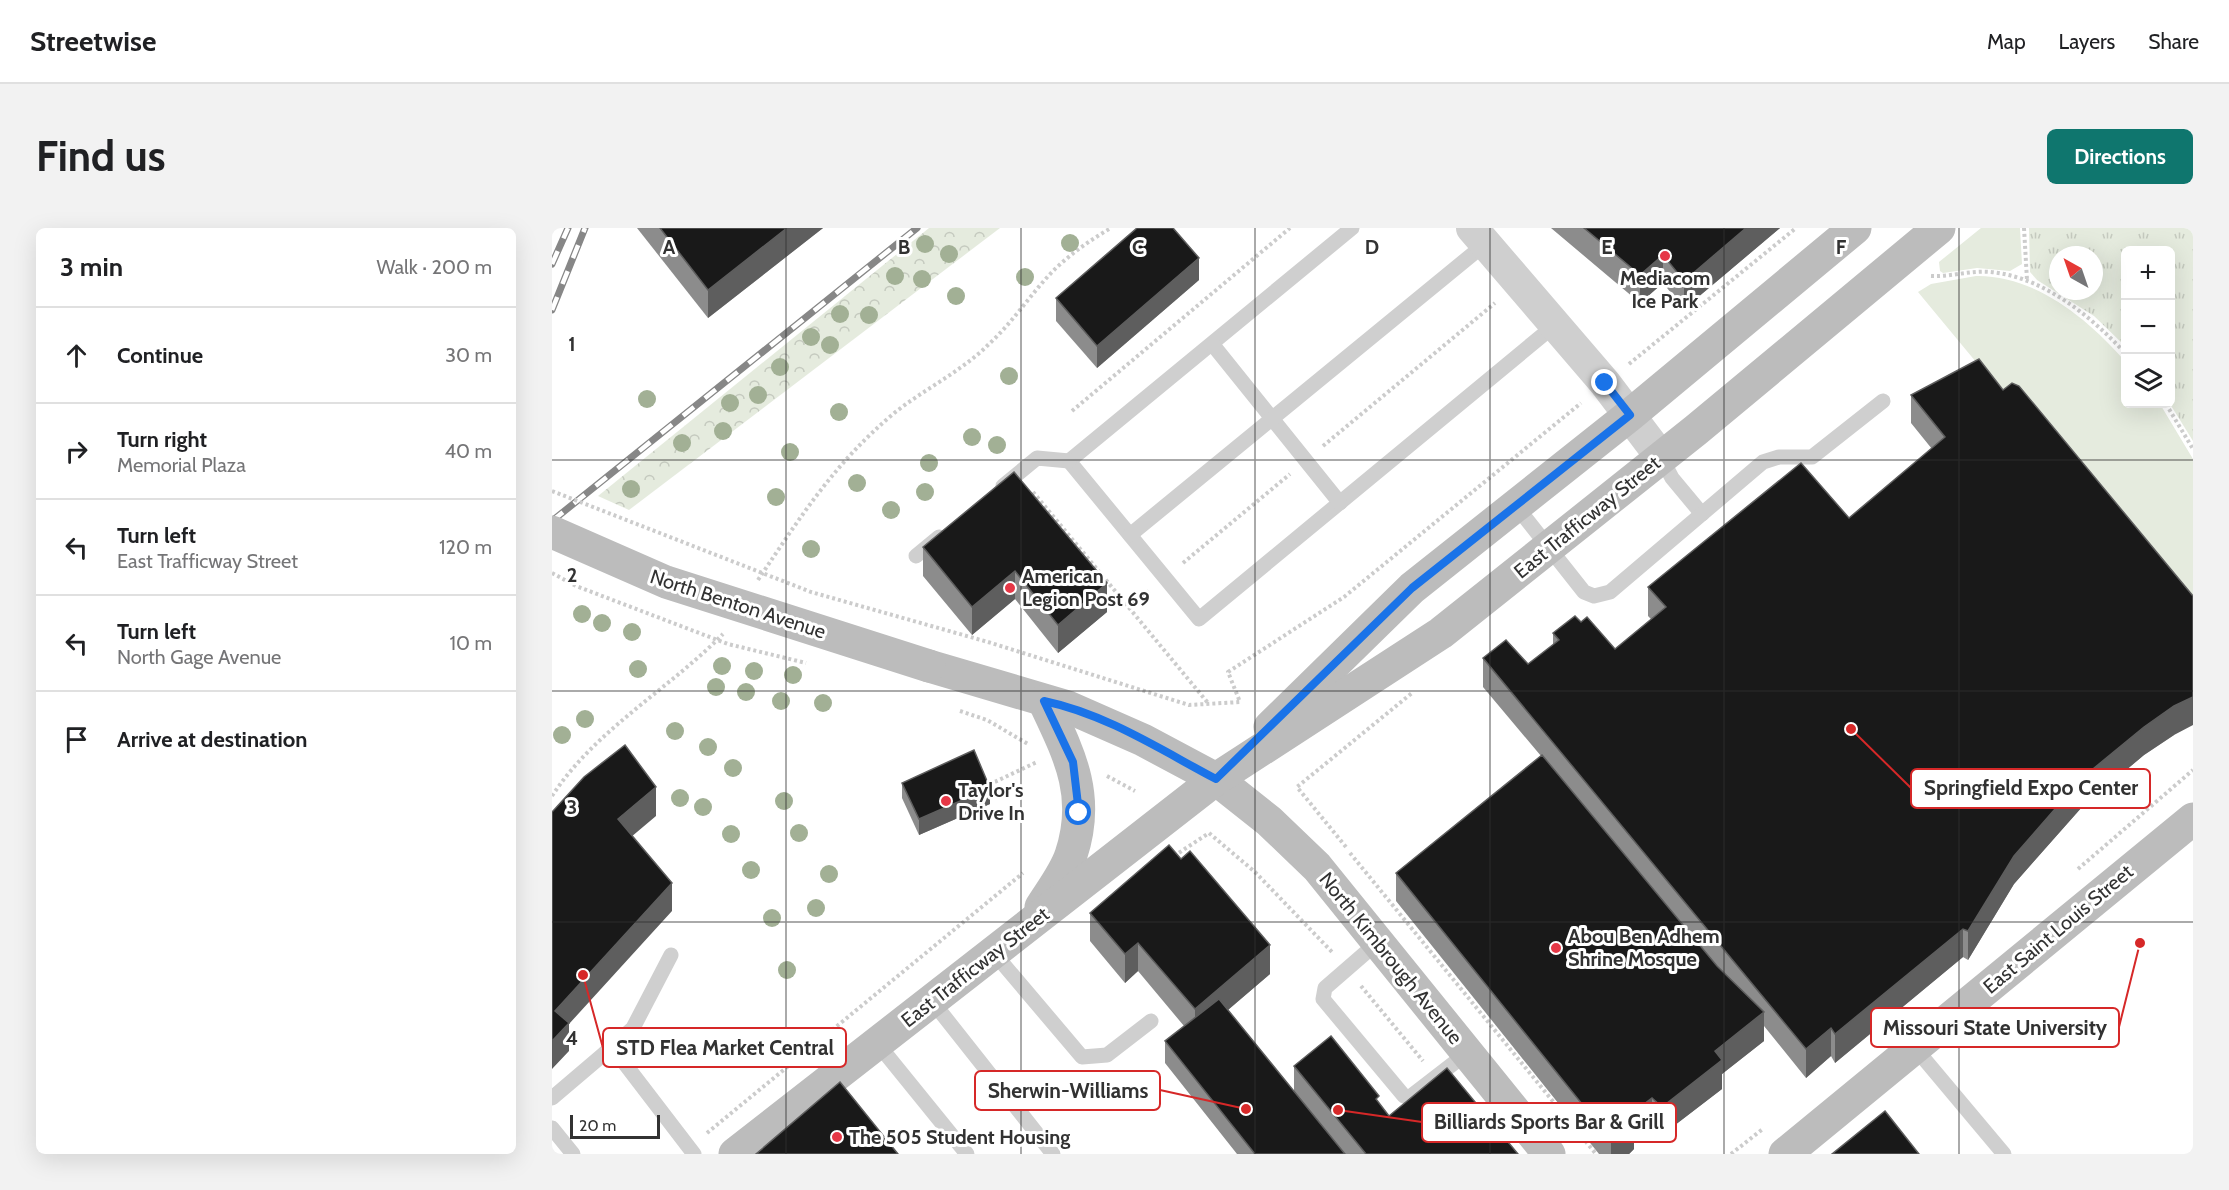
<!DOCTYPE html>
<meta charset="utf-8">
<style>
body{margin:0;font-family:Cabin,sans-serif;background:#f2f2f2;color:#202124}
.controls{position:absolute;right:18px;top:18px;display:grid;overflow:hidden;border-radius:9px;box-shadow:0 6px 24px #0002}
.controls button{width:54px;height:54px;display:grid;place-items:center;padding:0;border:0;border-bottom:2px solid #e0e0e0;background:#fff;color:#202124;font:30px sans-serif}
.compass{position:absolute;left:1497px;top:18px;width:54px;height:54px;border-radius:50%;background:#fff;box-shadow:0 6px 24px #0002;rotate:320deg}
.scale{position:absolute;left:18px;bottom:15px;width:90px;box-sizing:border-box;padding-left:6px;border:3px solid #323232;border-top:0;font-size:16px;line-height:21px;white-space:nowrap;color:#323232;-webkit-text-stroke:4px #fff;paint-order:stroke}
.stop{position:absolute;width:18px;height:18px;margin:-14px;border:4px solid #1a73e8;border-radius:50%;background:#fff}
.stop.end{background:#1a73e8;border-color:#fff;box-shadow:0 2px 6px #0008}
.list{margin:0;padding:0;list-style:none}
h2{display:flex;justify-content:space-between;align-items:center;height:78px;margin:0;padding:0 24px;font-size:26px}
h2 small{font-size:20px;font-weight:400;color:#757577}
.list li{display:grid;grid-template-columns:39px 1fr auto;gap:18px;align-items:center;box-sizing:border-box;height:96px;padding:0 24px;border-top:2px solid #e0e0e0}
.list b{display:block;font-size:22px;white-space:nowrap}
.list p{margin:0;font-size:20px;white-space:nowrap;color:#757577}
.list em{font-size:20px;font-style:normal;color:#757577}
.icon{flex:none;width:33px;height:33px;fill:none;stroke:currentColor;stroke-width:2;stroke-linecap:round;stroke-linejoin:round}
.map{position:relative;flex:none;width:1641px;height:926px;overflow:hidden;border-radius:9px}
header{display:flex;align-items:center;gap:36px;box-sizing:border-box;height:84px;padding:0 30px;background:#fff;border-bottom:2px solid #e0e0e0}
header strong{font-size:28px}
nav{display:flex;gap:33px;margin-inline-start:auto;font-size:21px}
.intro{display:flex;align-items:center;justify-content:space-between;box-sizing:border-box;height:144px;padding:0 36px}
h1{margin:0;font-size:42px}
.button{padding:15px 27px;border-radius:9px;background:#0f766e;color:#fff;font-size:21px;font-weight:700}
main{display:flex;gap:36px;padding:0 36px}
aside{flex:1;background:#fff;border-radius:9px;box-shadow:0 6px 24px #0002}
.map>svg:first-child{display:block}
</style>
<header>
<strong>Streetwise</strong>
<nav><a>Map</a><a>Layers</a><a>Share</a></nav>
</header>
<div class="intro"><h1>Find us</h1><a class="button">Directions</a></div>
<main>
<aside>
<h2>3 min<small>Walk · 200 m</small></h2>
<ul class="list">
<li><svg class="icon" aria-label="ahead" viewBox="0 0 24 24"><path d="M12 20V5M6 11l6-6 6 6"/></svg><div><b>Continue</b></div><em>30 m</em></li>
<li><svg class="icon" aria-label="right" viewBox="0 0 24 24"><path d="M7 20v-9h11M14 6l5 5-5 5"/></svg><div><b>Turn right</b><p>Memorial Plaza</p></div><em>40 m</em></li>
<li><svg class="icon" aria-label="left" viewBox="0 0 24 24"><path d="M17 20v-9H6M10 6l-5 5 5 5"/></svg><div><b>Turn left</b><p>East Trafficway Street</p></div><em>120 m</em></li>
<li><svg class="icon" aria-label="left" viewBox="0 0 24 24"><path d="M17 20v-9H6M10 6l-5 5 5 5"/></svg><div><b>Turn left</b><p>North Gage Avenue</p></div><em>10 m</em></li>
<li><svg class="icon" aria-label="arrive" viewBox="0 0 24 24"><path d="M6 21V4h12l-3 4 3 4H6"/></svg><div><b>Arrive at destination</b></div></li>
</ul>
</aside>
<div class="map">
<svg width="1641" height="926" viewBox="0 0 1641 926">
<defs>
<pattern id="forest-crowns" width="20" height="18" patternUnits="userSpaceOnUse" patternTransform="scale(1.5)"><rect width="20" height="18" fill="#e5ebde"/><path d="M2 6a3 3 0 1 1 6 0M12 15a3 3 0 1 1 6 0" fill="none" stroke="#c5cabf"/></pattern>
<pattern id="park-tufts" width="24" height="20" patternUnits="userSpaceOnUse" patternTransform="scale(1.5)"><rect width="24" height="20" fill="#e5ebde"/><path d="M3 7l-1-3M5 7V3M7 7l1-3M15 17l-1-3M17 17v-4M19 17l1-3" fill="none" stroke="#c5cabf"/></pattern>
</defs>
<rect width="100%" height="100%" fill="#fff"/>
<g fill="#e5ebde">
<path d="M1429 0H1468L1470 36 1458 43 1425 40 1391 45 1388 43 1387 34Z"/>
<path d="M1424 48C1483 47 1536 91 1573 133L1574 176H1608L1641 231V396L1366 64 1379 56Z"/>
</g>
<path fill="url(#forest-crowns)" d="M377 0H448L77 282 46 268Z"/>
<path fill="url(#park-tufts)" fill-rule="evenodd" d="M1477 0H1641V213L1618 176V22H1574L1573 118 1542 88 1485 52 1478 44ZM1506 27H1542V63H1506Z"/>
<g fill="none" stroke-linecap="round" stroke-linejoin="round">
<g stroke="#ccc" stroke-width="4" stroke-dasharray="3 3" stroke-linecap="butt">
<path d="M1472 0 1475 52"/>
<path d="M1379 48C1399 49 1419 42 1439 44 1491 49 1539 88 1574 126"/>
<path d="M1077 136 1244 0"/>
<path d="M1614 176 1641 221"/>
<path d="M520 183 738 0"/>
<path d="M771 218 943 75"/>
<path d="M481 264 656 475"/>
<path d="M631 335 738 246"/>
<path d="M206 352C249 288 282 236 341 186 372 161 409 144 437 116 461 94 478 67 500 44 517 27 538 12 559 0"/>
<path d="M577 380 597 363"/>
<path d="M436 414 637 477 688 474 676 444 792 369 1029 175"/>
<path d="M408 483 435 492 476 516"/>
<path d="M555 548 583 563"/>
<path d="M432 559 485 534"/>
<path d="M0 568C43 502 116 462 171 406"/>
<path d="M794 619 745 559 860 465"/>
<path d="M798 625 1044 926"/>
<path d="M622 628 657 605 703 644 781 725"/>
<path d="M1526 641 1641 542"/>
<path d="M809 758 871 833"/>
<path d="M155 905 471 645"/>
<path d="M1179 926 1212 900"/>
</g>
<g stroke="#cfcfcf" stroke-width="15">
<path d="M800 0 517 233 647 391 1003 97"/>
<path d="M661 117 788 275"/>
<path d="M1109 229 1120 250 1150 286"/>
<path d="M451 258 485 230 517 233"/>
<path d="M964 278 1032 364 1042 368 1058 364 1211 234 1227 229H1260L1331 173"/>
<path d="M578 307 933 16"/>
<path d="M364 328 387 309"/>
<path d="M826 714 773 760 771 771 852 868 858 869 915 825"/>
<path d="M441 724 530 829 555 827 599 793"/>
<path d="M380 773 501 926"/>
<path d="M325 815 415 926"/>
<path d="M1363 820 1452 926"/>
<path d="M53 825 81 800 119 727"/>
<path d="M0 870 53 825 70 832 142 926"/>
<path d="M0 900 21 926"/>
</g>
<path stroke="#cfcfcf" stroke-width="32" d="M920 0 1053 155 1109 229"/>
<g stroke="#bcbcbc" stroke-width="33">
<path d="M377 438 516 479 591 512 664 551 717 593 765 639 997 926"/>
<path d="M718 499 860 360 1078 187 1303 0"/>
<path d="M489 679C499 663 513 645 519 627 539 567 517 526 492 473"/>
<path d="M183 926 664 551 889 405 1144 202 1387 0"/>
<path d="M1233 926 1641 591"/>
</g>
<g stroke="#878787" stroke-width="7">
<g id="rail">
<path d="M0 36 16 0"/>
<path d="M0 82 33 0"/>
<path d="M0 293 365 0"/>
</g>
</g>
<use href="#rail" stroke="#fff" stroke-width="4.5" stroke-dasharray="14" stroke-linecap="butt"/>
<g stroke="#ccc" stroke-width="4" stroke-dasharray="3 3" stroke-linecap="butt">
<path d="M0 263 259 364 436 414"/>
<path d="M0 345 24 358 176 416 254 435"/>
</g>
<path stroke="#bcbcbc" stroke-width="33" d="M0 304 114 354 377 438"/>
</g>
<g fill="#a2b095">
<circle cx="518" cy="15" r="9"/>
<circle cx="373" cy="16" r="9"/>
<circle cx="397" cy="26" r="9"/>
<circle cx="343" cy="48" r="9"/>
<circle cx="473" cy="49" r="9"/>
<circle cx="370" cy="51" r="9"/>
<circle cx="404" cy="68" r="9"/>
<circle cx="288" cy="86" r="9"/>
<circle cx="317" cy="87" r="9"/>
<circle cx="259" cy="109" r="9"/>
<circle cx="278" cy="117" r="9"/>
<circle cx="228" cy="139" r="9"/>
<circle cx="457" cy="148" r="9"/>
<circle cx="206" cy="167" r="9"/>
<circle cx="95" cy="171" r="9"/>
<circle cx="178" cy="175" r="9"/>
<circle cx="287" cy="184" r="9"/>
<circle cx="171" cy="203" r="9"/>
<circle cx="420" cy="209" r="9"/>
<circle cx="130" cy="215" r="9"/>
<circle cx="445" cy="217" r="9"/>
<circle cx="238" cy="224" r="9"/>
<circle cx="377" cy="235" r="9"/>
<circle cx="305" cy="255" r="9"/>
<circle cx="79" cy="261" r="9"/>
<circle cx="373" cy="264" r="9"/>
<circle cx="224" cy="269" r="9"/>
<circle cx="339" cy="282" r="9"/>
<circle cx="259" cy="321" r="9"/>
<circle cx="30" cy="386" r="9"/>
<circle cx="50" cy="395" r="9"/>
<circle cx="80" cy="404" r="9"/>
<circle cx="170" cy="438" r="9"/>
<circle cx="86" cy="441" r="9"/>
<circle cx="202" cy="443" r="9"/>
<circle cx="241" cy="447" r="9"/>
<circle cx="164" cy="459" r="9"/>
<circle cx="194" cy="464" r="9"/>
<circle cx="229" cy="473" r="9"/>
<circle cx="271" cy="475" r="9"/>
<circle cx="33" cy="491" r="9"/>
<circle cx="123" cy="503" r="9"/>
<circle cx="10" cy="507" r="9"/>
<circle cx="156" cy="519" r="9"/>
<circle cx="181" cy="540" r="9"/>
<circle cx="128" cy="570" r="9"/>
<circle cx="232" cy="573" r="9"/>
<circle cx="151" cy="579" r="9"/>
<circle cx="247" cy="605" r="9"/>
<circle cx="179" cy="606" r="9"/>
<circle cx="199" cy="642" r="9"/>
<circle cx="277" cy="646" r="9"/>
<circle cx="264" cy="680" r="9"/>
<circle cx="220" cy="690" r="9"/>
<circle cx="235" cy="742" r="9"/>
</g>
<g fill="#8c8c8c">
<path d="M85 0H271L156 90Z"/>
<path d="M999 0H1228L1132 81 1111 55 1088 75Z"/>
<path d="M647 52 545 140 504 93V70Z"/>
<path d="M1427 131 1622 507 1592 527 1530 579 1462 656 1416 732 1411 729 1283 835 1279 828 1254 850 1212 798V813L1170 846V861L1110 907 1100 899 1082 912V921L1077 926H1047L844 673V645L989 528 931 459V430L976 436 1001 417V405L1029 394 1063 421 1099 391 1096 388V359L1297 290 1380 221 1359 195V167Z"/>
<path d="M462 244 555 384 506 425 463 371 420 407 371 348V319Z"/>
<path d="M350 555 438 576 367 607 350 570Z"/>
<path d="M538 685 718 746 676 782 742 863V838L827 876 837 888 966 926H685L613 835V813L632 798 586 743 573 755 538 713Z"/>
</g>
<g fill="#5e5e5e">
<path d="M235 0H271L156 90V62Z"/>
<path d="M1194 0H1228L1132 81V53Z"/>
<path d="M1111 27V55L1088 75V47Z"/>
<path d="M647 30V52L545 140V118Z"/>
<path d="M463 343V371L420 407V379Z"/>
<path d="M555 355V384L506 425V397Z"/>
<path d="M1641 469V497L1622 507 1592 527 1530 579 1462 656 1416 732V703L1462 628 1530 550 1592 499 1622 478Z"/>
<path d="M104 559V588L66 620V591Z"/>
<path d="M438 560V576L367 607V591Z"/>
<path d="M120 655V683L17 796V823L0 841V813L3 783Z"/>
<path d="M1411 701V729L1283 835V806Z"/>
<path d="M586 715V743L573 755V726Z"/>
<path d="M718 717V746L643 810V781Z"/>
<path d="M1212 784V813L1170 846V861L1110 907V879L1163 823Z"/>
<path d="M1279 800V828L1254 850V821Z"/>
<path d="M1100 870V899L1082 912V921L1077 926H1059V912L1079 886Z"/>
</g>
<g fill="#191919" stroke="#5e5e5e" stroke-width="1.5">
<path d="M108 0H235L156 62Z"/>
<path d="M585 0H621L647 30 545 118 504 70Z"/>
<path d="M1032 0H1194L1132 53 1111 27 1088 47Z"/>
<path d="M1427 131 1451 162 1460 155 1467 158 1641 368V469L1622 478 1592 499 1530 550 1462 628 1416 703 1411 701 1283 806 1279 800 1254 821 931 430 954 412 976 436 1007 412 1001 405 1023 388 1029 394 1035 389 1063 421 1114 379 1096 359 1249 235 1297 290 1393 209 1359 167Z"/>
<path d="M462 244 555 355 506 397 463 343 420 379 371 319Z"/>
<path d="M73 517 104 559 66 591 120 655 3 783 17 795 0 813V584L32 549Z"/>
<path d="M422 522 438 560 367 591 350 555Z"/>
<path d="M990 527 1165 738 1212 784 1163 823 1170 832 1110 879 1100 870 1079 886 1082 893 1059 912 844 645Z"/>
<path d="M617 617 629 631 638 623 718 717 643 781 586 715 573 726 538 685Z"/>
<path d="M667 771 793 926H703L613 813Z"/>
<path d="M779 808 827 868 824 871 837 888 895 840 966 926H814L742 838Z"/>
<path d="M288 854 346 926H204Z"/>
<path d="M1333 883 1367 926H1280Z"/>
</g>
<g fill="none" stroke-linecap="round" stroke-linejoin="round">
<path stroke="#1a73e8" stroke-width="8" d="M527 585 521 534 492 473C554 486 609 522 664 551L860 360 1078 187 1053 155"/>
</g>
<path fill="none" stroke="#323232" stroke-width="1.5" stroke-opacity="0.55" d="M234 0V926M469 0V926M703 0V926M938 0V926M1172 0V926M1407 0V926M0 232H1641M0 463H1641M0 694H1641"/>
<g fill="#e63746" stroke="#fff" stroke-width="2">
<circle cx="1113" cy="28" r="6"/>
<circle cx="458" cy="360" r="6"/>
<circle cx="394" cy="573" r="6"/>
<circle cx="1004" cy="720" r="6"/>
<circle cx="285" cy="909" r="6"/>
</g>
<g text-anchor="middle" stroke-width="6" stroke-linejoin="round" paint-order="stroke">
<g font-size="20" font-weight="bold" fill="#323232" stroke="#fff" text-anchor="start">
<text x="1113" y="57" text-anchor="middle">Mediacom<tspan x="1113" dy="23">Ice Park</tspan></text>
<text x="470" y="355">American<tspan x="470" dy="23">Legion Post 69</tspan></text>
<text x="406" y="569">Taylor's<tspan x="406" dy="23">Drive In</tspan></text>
<text x="1016" y="715">Abou Ben Adhem<tspan x="1016" dy="23">Shrine Mosque</tspan></text>
<text x="297" y="916">The 505 Student Housing</text>
</g>
<g font-size="20" fill="#323232" stroke="#fff">
<text transform="translate(1035 289) rotate(-39)" y="7">East Trafficway Street</text>
<text transform="translate(186 376) rotate(18)" y="7">North Benton Avenue</text>
<text transform="translate(1506 701) rotate(-40)" y="7">East Saint Louis Street</text>
<text transform="translate(839 730) rotate(51)" y="7">North Kimbrough Avenue</text>
<text transform="translate(423 739) rotate(-38)" y="7">East Trafficway Street</text>
</g>
</g>
<g font-size="20" text-anchor="middle" font-weight="bold" fill="#323232" stroke="#fff" stroke-width="6" stroke-linejoin="round" paint-order="stroke">
<text x="117" y="26">A</text>
<text x="352" y="26">B</text>
<text x="586" y="26">C</text>
<text x="820" y="26">D</text>
<text x="1055" y="26">E</text>
<text x="1289" y="26">F</text>
<text x="20" y="123">1</text>
<text x="20" y="354">2</text>
<text x="20" y="586">3</text>
<text x="20" y="817">4</text>
</g>
<path fill="none" stroke="#d62828" stroke-width="2" d="M1299 501L1359 560M1588 715L1567 799M31 747L51 820M694 881L608 862M786 882L870 894"/>
<g fill="#d62828" stroke="#fff" stroke-width="2">
<circle cx="1299" cy="501" r="6"/>
<circle cx="1588" cy="715" r="6"/>
<circle cx="31" cy="747" r="6"/>
<circle cx="694" cy="881" r="6"/>
<circle cx="786" cy="882" r="6"/>
</g>
<g fill="#fff" stroke="#d62828" stroke-width="2">
<rect x="1359" y="541" width="239" height="39" rx="6"/>
<rect x="1319" y="780" width="248" height="39" rx="6"/>
<rect x="51" y="800" width="243" height="39" rx="6"/>
<rect x="423" y="843" width="185" height="39" rx="6"/>
<rect x="870" y="875" width="254" height="39" rx="6"/>
</g>
<g font-size="21" text-anchor="middle" font-weight="bold" fill="#323232">
<text x="1479" y="567">Springfield Expo Center</text>
<text x="1443" y="807">Missouri State University</text>
<text x="173" y="827">STD Flea Market Central</text>
<text x="516" y="870">Sherwin-Williams</text>
<text x="997" y="901">Billiards Sports Bar &amp; Grill</text>
</g>
</svg>
<div class="controls">
<button>+</button>
<button>−</button>
<button><svg class="icon" aria-label="layers" viewBox="0 0 24 24"><path d="M12 4l9 5-9 5-9-5zM3 14l9 5 9-5"/></svg></button>
</div>
<svg class="compass" viewBox="-18 -18 36 36"><path d="M0-13l5 13h-10z" fill="#e53935"/><path d="M0 13l5-13h-10z" fill="#757577"/></svg>
<div class="scale">20 m</div>
<div class="stop" style="left:527px;top:585px"></div>
<div class="stop end" style="left:1053px;top:155px"></div>
</div>
</main>
